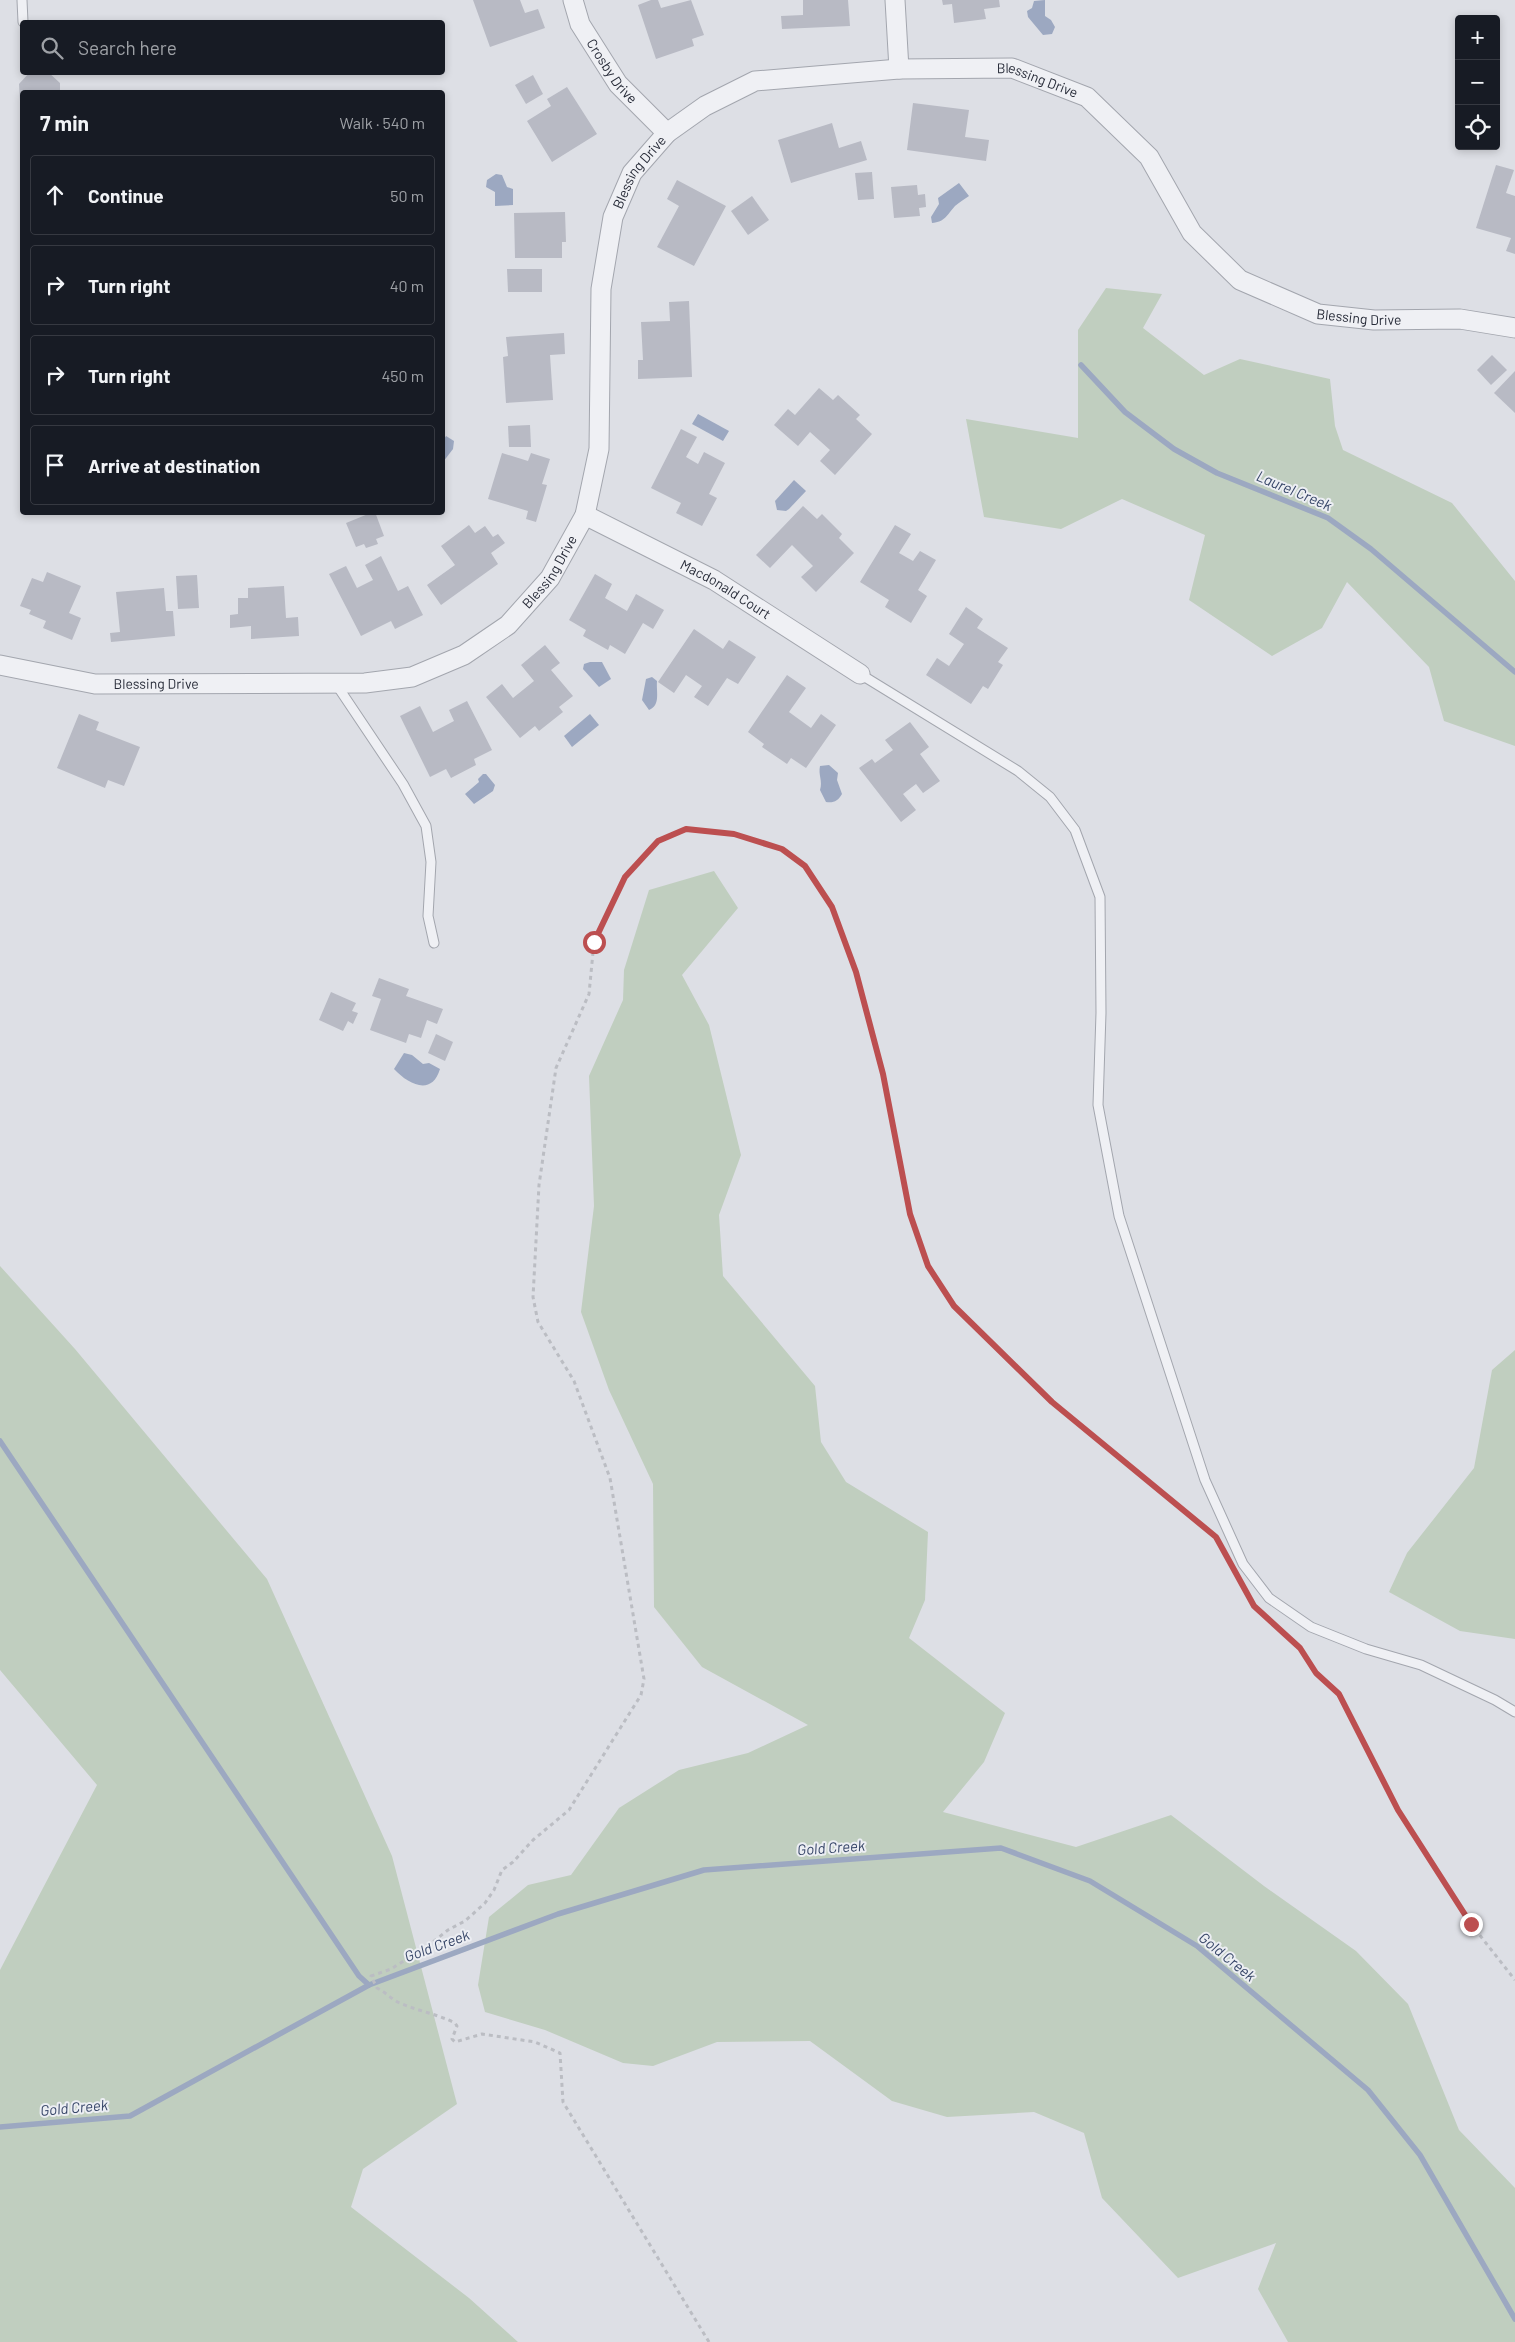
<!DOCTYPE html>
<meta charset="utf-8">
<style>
body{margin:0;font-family:Barlow,sans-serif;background:#242831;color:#f1f3f6}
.controls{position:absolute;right:15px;top:15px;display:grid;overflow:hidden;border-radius:5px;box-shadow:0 2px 8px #0003}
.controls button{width:45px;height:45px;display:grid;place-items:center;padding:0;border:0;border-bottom:1px solid #363941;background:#171b24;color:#f1f3f6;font:25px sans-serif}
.stop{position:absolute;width:15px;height:15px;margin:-11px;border:4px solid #bc4f50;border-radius:50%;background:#fff}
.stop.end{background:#bc4f50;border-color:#fff;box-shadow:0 1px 5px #0008}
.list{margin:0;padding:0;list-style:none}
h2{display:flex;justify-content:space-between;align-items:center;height:65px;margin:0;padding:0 20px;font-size:21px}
h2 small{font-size:16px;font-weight:400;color:#9ea1a6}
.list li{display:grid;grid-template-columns:32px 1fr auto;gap:15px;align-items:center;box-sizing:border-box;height:80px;margin:0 10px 10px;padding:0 10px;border:1px solid #363941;border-radius:5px}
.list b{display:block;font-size:19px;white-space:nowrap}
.list em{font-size:16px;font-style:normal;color:#9ea1a6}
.icon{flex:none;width:28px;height:28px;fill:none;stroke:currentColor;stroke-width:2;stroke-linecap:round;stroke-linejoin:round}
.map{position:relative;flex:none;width:1515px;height:2342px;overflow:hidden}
.search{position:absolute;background:#171b24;box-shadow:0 2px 8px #0003;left:20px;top:20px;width:425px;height:55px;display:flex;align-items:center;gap:12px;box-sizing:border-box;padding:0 18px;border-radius:5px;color:#9ea1a6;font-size:19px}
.panel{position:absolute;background:#171b24;box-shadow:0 2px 8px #0003;left:20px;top:90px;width:425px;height:425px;border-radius:5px}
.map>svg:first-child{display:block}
</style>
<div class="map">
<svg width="1515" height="2342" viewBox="0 0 1515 2342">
<rect width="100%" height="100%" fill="#dddfe5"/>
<g fill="#c0cebf">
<path d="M1106 288 1162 294 1143 328 1204 375 1240 359 1330 379 1335 426 1343 450 1452 503 1515 581V746L1444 721 1429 667 1347 582 1322 628 1272 656 1189 600 1205 535 1122 499 1061 529 984 517 966 419 1078 438V330Z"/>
<path d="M714 871 738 908 682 975 709 1025 741 1155 719 1215 723 1276 815 1386 821 1442 846 1482 928 1532 925 1600 909 1638 1005 1713 984 1762 943 1812 1076 1847 1171 1815 1264 1886 1356 1951 1408 2004 1459 2130 1515 2188V2342H1288L1258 2289 1276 2243 1178 2278 1102 2198 1084 2133 1034 2112 947 2117 892 2101 810 2041 717 2042 653 2066 623 2063 545 2030 485 2012 478 1985 489 1917 528 1885 571 1875 619 1808 679 1770 748 1753 808 1725 702 1667 654 1607 653 1484 609 1390 581 1312 594 1206 589 1076 623 1000 624 970 649 890Z"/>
<path d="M0 1266 75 1349 267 1579 392 1856 457 2104 363 2169 351 2207 469 2298 518 2342H0V1970L97 1785 0 1670Z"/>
<path d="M1515 1350V1639L1460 1631 1389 1592 1407 1553 1474 1468 1492 1370Z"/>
</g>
<g fill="#9ca8c1">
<path d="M1045 0V16L1051 20 1055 27 1052 34 1043 35 1028 17 1027 11 1032 8 1034 1Z"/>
<path d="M496 174 502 175 507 187 513 189V205L495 206V192L486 187 487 180Z"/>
<path d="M959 183 969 196C964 199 959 203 955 206 947 215 945 222 932 223L931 217 939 204 938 198Z"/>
<path d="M698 414 729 431 723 441 692 424Z"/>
<path d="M446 436 454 441 453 449 443 462V441Z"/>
<path d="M794 480 806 491 789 509 786 511 777 510 775 501Z"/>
<path d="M590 662H602L611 679 599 687 583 669 584 664Z"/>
<path d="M652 677 657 681C656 692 661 705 649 710L642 700 646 679Z"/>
<path d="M590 714 599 725 572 747 564 736Z"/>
<path d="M829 765 838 773 837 780 842 794C838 801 834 803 826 802L820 790C823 781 818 775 820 766Z"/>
<path d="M483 774H486L495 785 493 791 474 804 465 794 479 782 478 779Z"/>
<path d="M404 1053 412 1055 423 1064 429 1063 440 1069C432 1096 409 1085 394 1069Z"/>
</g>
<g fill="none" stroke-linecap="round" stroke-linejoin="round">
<g stroke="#9ca8c1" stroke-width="5.5">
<path d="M1081 365 1125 412 1174 449 1217 473 1328 518 1371 549 1515 672"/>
<path d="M0 1441 359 1976 369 1985"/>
<path d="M0 2127 130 2116 369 1985 558 1914 704 1870 1001 1848 1090 1881 1197 1946 1368 2090 1420 2155 1515 2319"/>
</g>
</g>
<g fill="#b8bac4">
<path d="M473 0H520L525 13 538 9 545 28 490 47Z"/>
<path d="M651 0H658L661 8 691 0 704 35 692 39 694 46 656 59 638 5Z"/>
<path d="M803 0H848L850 26 782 29 781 16 803 15Z"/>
<path d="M942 0H999L1000 7 984 9 986 19 954 23 952 4 943 5Z"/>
<path d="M30 72H48L60 83V92H22V103L20 101 19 84Z"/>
<path d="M533 75 543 94 526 104 515 85Z"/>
<path d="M567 87 597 134 552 162 527 121 551 106 547 99Z"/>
<path d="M913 103 969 110 965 137 989 140 986 161 907 150Z"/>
<path d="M832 123 839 148 861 141 867 160 791 183 778 140Z"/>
<path d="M1496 165 1514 170 1506 193 1515 196V254L1506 251 1511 238 1476 228Z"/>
<path d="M872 172 874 199 858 200 855 173Z"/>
<path d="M677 180 726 206 694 266 657 247 679 206 667 199Z"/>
<path d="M917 185 918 195 925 194 926 207 919 208 920 216 894 218 891 187Z"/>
<path d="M752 196 769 220 748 235 731 211Z"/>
<path d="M565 212 566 242H562V258H515L514 213Z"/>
<path d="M507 269H542V292H508Z"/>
<path d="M689 301 692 377 638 379V360H643L641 322 670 321 669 302Z"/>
<path d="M564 333 565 354 550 355 553 400 506 403 503 357 508 356 506 337Z"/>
<path d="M1492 355 1507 370 1491 385 1477 370Z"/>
<path d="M1515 371V413L1494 393Z"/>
<path d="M819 388 833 400 838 395 860 415 856 419 872 434 835 475 820 461 830 450 810 432 798 446 774 425 788 409 795 415Z"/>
<path d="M530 425 531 447H509L508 426Z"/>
<path d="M681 429 697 437 686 457 698 464 704 452 725 463 709 494 717 498 702 526 676 513 681 503 651 488Z"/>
<path d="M502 453 528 461 531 453 550 459 542 484 547 485 536 522 526 519 528 511 488 499Z"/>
<path d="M803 506 817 519 822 514 842 534 839 538 854 553 816 592 801 577 813 566 792 545 770 568 756 555Z"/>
<path d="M373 512H375L384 536 376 539 378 544 366 548 364 544 356 547 346 523Z"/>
<path d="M469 525 475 533 485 526 493 537 498 534 505 543 491 553 498 564 441 605 427 585 455 565 441 546Z"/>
<path d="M895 525 911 534 899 553 913 561 920 551 936 560 918 590 927 596 911 623 885 607 889 600 860 582Z"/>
<path d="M381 556 398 591 408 586 423 615 395 629 391 621 361 636 329 574 346 566 357 588 373 580 365 565Z"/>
<path d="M47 572 81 586 69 613 81 618 72 640 43 628 46 621 29 614 31 610 20 606 32 578 43 582Z"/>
<path d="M595 574 612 584 605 598 627 611 636 594 664 610 653 629 643 623 625 654 610 645 608 650 583 636 586 630 569 620Z"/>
<path d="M197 575 199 608 178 609 176 576Z"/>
<path d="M284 586 286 618 298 617 299 636 251 639V626L230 628V615L238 614V598H248V588Z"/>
<path d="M164 588 166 611H173L175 636 111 642 110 633 120 632 116 592Z"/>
<path d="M966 607 983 619 977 628 1008 648 998 662 1003 665 988 689 983 686 971 704 926 675 937 658 949 666 964 644 949 634Z"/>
<path d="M694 629 723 649 729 640 756 657 738 684 727 678 708 706 694 697 702 686 686 675 674 693 658 682Z"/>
<path d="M545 645 560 663 551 670 573 696 559 707 563 712 539 731 535 726 520 738 486 697 502 684 513 698 534 681 521 665Z"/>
<path d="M787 675 806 688 789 712 811 728 821 714 836 725 806 768 791 758 787 764 762 747 764 744 748 732Z"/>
<path d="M467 701 492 750 474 759 476 765 451 778 446 769 430 777 400 716 420 706 433 732 454 721 449 710Z"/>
<path d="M79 714 99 722 96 730 140 747 124 786 108 780 105 788 57 768Z"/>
<path d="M910 722 929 747 920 754 940 781 923 793 916 784 903 794 916 810 901 822 859 768 872 759 875 763 893 750 885 740Z"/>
<path d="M379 978 409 989 406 996 443 1009 437 1024 427 1020 421 1038 409 1034 406 1043 370 1030 381 999 372 996Z"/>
<path d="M331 992 356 1003 352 1011 358 1013 353 1024 348 1021 343 1031 319 1020Z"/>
<path d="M436 1034 453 1042 445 1061 428 1053Z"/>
</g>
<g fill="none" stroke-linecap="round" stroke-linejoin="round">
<g stroke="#a3a6ae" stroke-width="11">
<g id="service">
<path d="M22 0 23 22"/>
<path d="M860 674 1018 771 1050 797 1075 830 1100 897 1101 1013 1098 1105 1119 1216 1205 1480 1243 1564 1269 1598 1311 1627 1366 1649 1421 1665 1495 1700 1515 1712"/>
<path d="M336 684 403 784 426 826 431 862 428 916 434 943"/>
</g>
</g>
<g stroke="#a3a6ae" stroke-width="21">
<g id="minor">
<path id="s1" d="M573 0 580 24 618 84 667 133"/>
<path d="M895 0 899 69"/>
<path id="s2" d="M585 515 714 580 860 674"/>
<path id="s3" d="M0 665 95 684 365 683 412 677 464 655 508 625 550 578 585 515 599 449 601 289 613 217 632 173 667 133 705 106 755 81 899 69 1012 68 1087 97 1149 157 1192 233 1240 280 1318 314 1374 320 1460 319 1515 328"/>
</g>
</g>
<g stroke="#bbbdc3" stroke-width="3" stroke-dasharray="4 4" stroke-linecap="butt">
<path d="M1247 1595 1254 1606 1300 1648 1316 1673 1339 1694 1398 1810 1471 1924 1515 1980"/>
<path d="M709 2342 563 2102 560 2053 535 2042 482 2034 455 2042 452 2039 457 2026 455 2023C437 2014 418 2011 400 2003 392 2000 387 1993 377 1988L371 1976 391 1969 429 1945 448 1930 465 1921 485 1903 494 1890 502 1870 513 1862 533 1840 569 1810 641 1695 644 1679 610 1478 574 1381 538 1322 533 1297 539 1185 556 1068 589 994 594 942 625 877 658 841 686 829 734 834 782 849 805 866 832 907 856 972 883 1074 910 1214 928 1266 954 1306 1052 1402 1215 1537"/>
</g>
<use href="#service" stroke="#eff0f4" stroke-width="9"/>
<use href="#minor" stroke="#eff0f4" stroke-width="19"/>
</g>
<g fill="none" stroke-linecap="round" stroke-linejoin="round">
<path stroke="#bc4f50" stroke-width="6" d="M594 942 625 877 658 841 686 829 734 834 782 849 805 866 832 907 856 972 883 1074 910 1214 928 1266 954 1306 1052 1402 1216 1537 1254 1606 1300 1648 1316 1673 1339 1694 1398 1810 1471 1924"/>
</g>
<g text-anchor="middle" stroke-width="4" stroke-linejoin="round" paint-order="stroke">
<g font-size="14" fill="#282c39" stroke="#eceef3">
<text dy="5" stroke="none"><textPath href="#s1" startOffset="82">Crosby Drive</textPath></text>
<text dy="5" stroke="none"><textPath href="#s3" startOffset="1448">Blessing Drive</textPath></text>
<text dy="5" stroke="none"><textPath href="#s3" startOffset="1012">Blessing Drive</textPath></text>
<text dy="5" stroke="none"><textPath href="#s3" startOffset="1868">Blessing Drive</textPath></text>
<text dy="5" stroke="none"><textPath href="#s3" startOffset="592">Blessing Drive</textPath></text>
<text dy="5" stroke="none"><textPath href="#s2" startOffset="159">Macdonald Court</textPath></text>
<text dy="5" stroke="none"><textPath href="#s3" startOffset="158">Blessing Drive</textPath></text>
</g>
<g font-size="15" font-style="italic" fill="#374668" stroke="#eceef3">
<text transform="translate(1294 491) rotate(23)" y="5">Laurel Creek</text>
<text transform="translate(831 1848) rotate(-4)" y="5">Gold Creek</text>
<text transform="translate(437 1946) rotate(-20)" y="5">Gold Creek</text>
<text transform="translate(1227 1957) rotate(39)" y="5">Gold Creek</text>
<text transform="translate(74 2108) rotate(-5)" y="5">Gold Creek</text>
</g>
</g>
</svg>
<div class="controls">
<button>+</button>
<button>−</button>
<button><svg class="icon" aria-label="locate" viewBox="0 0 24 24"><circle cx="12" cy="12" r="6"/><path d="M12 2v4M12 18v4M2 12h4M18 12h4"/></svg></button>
</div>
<div class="stop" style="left:594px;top:942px"></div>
<div class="stop end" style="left:1471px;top:1924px"></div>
<div class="search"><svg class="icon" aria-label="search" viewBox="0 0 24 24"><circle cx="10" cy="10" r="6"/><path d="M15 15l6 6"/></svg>Search here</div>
<section class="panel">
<h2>7 min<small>Walk · 540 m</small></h2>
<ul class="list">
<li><svg class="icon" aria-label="ahead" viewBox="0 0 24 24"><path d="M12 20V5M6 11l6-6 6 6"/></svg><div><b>Continue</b></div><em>50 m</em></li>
<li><svg class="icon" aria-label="right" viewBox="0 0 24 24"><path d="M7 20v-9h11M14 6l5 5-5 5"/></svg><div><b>Turn right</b></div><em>40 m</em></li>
<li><svg class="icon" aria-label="right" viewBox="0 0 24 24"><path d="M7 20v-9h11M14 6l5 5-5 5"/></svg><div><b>Turn right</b></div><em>450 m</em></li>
<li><svg class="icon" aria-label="arrive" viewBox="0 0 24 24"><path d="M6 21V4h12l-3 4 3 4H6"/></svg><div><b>Arrive at destination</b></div></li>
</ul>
</section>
</div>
